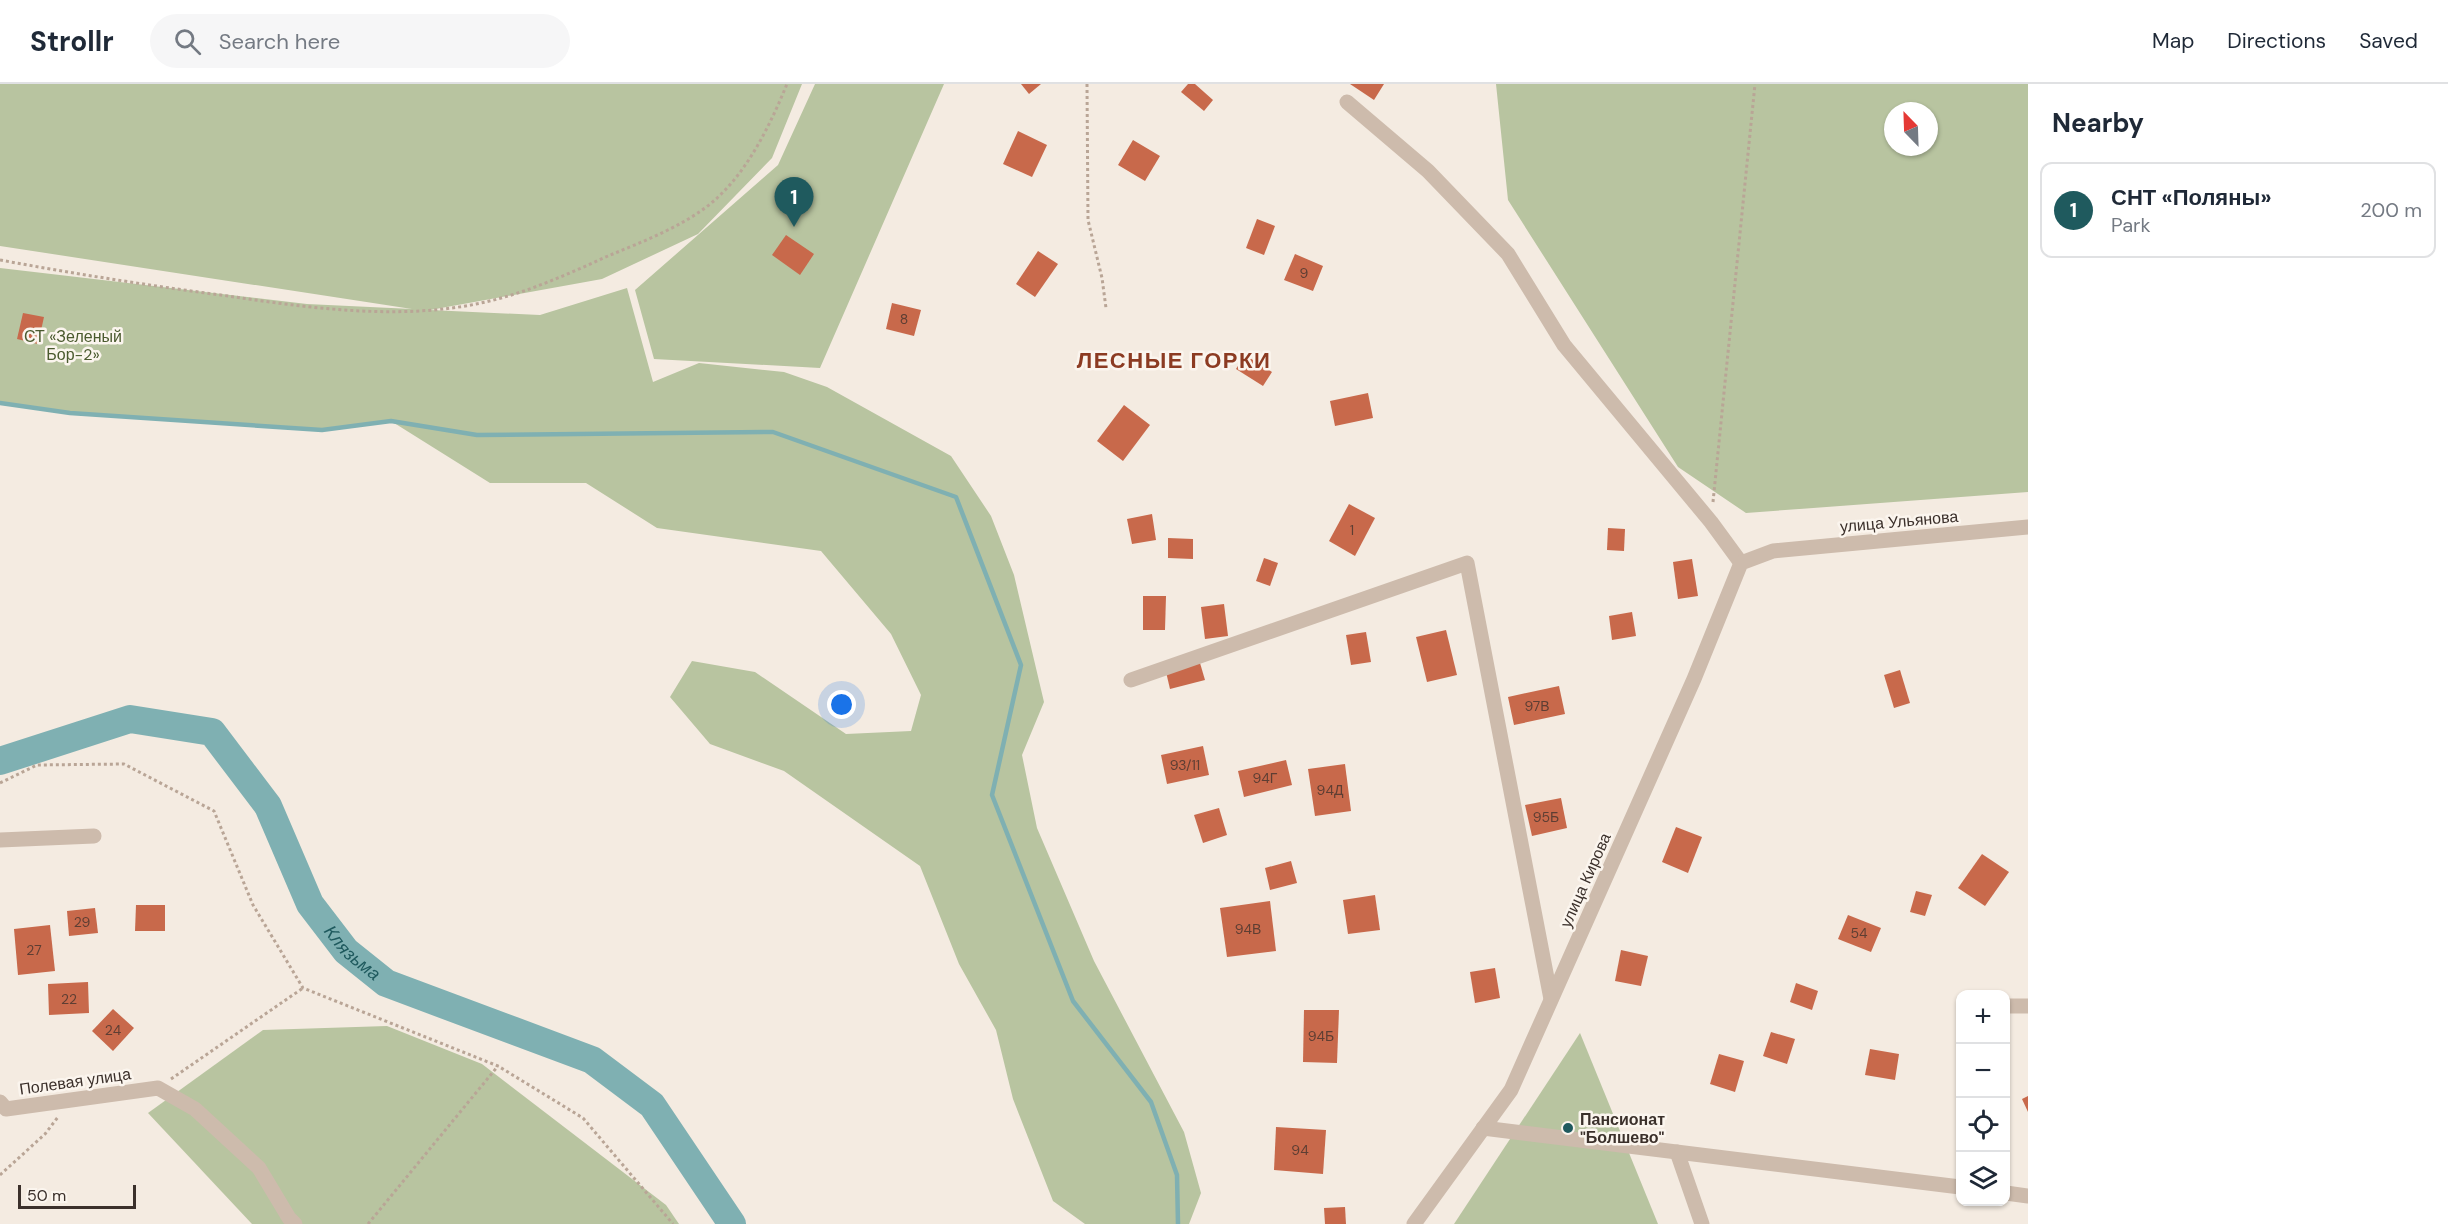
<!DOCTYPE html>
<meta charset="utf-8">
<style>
body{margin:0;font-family:"DM Sans",sans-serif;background:#f6f6f7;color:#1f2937}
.controls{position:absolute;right:18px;bottom:18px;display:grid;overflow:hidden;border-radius:12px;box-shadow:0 2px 4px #0004}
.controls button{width:54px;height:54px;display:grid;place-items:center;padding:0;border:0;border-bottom:2px solid #e0e1e3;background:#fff;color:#1f2937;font:30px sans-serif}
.compass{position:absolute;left:1884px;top:18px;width:54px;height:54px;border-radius:50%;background:#fff;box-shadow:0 2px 4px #0004;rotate:337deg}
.scale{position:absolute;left:18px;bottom:15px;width:118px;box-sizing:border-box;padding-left:6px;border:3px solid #3b302b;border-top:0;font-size:16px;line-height:21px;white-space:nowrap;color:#3b302b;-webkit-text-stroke:4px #fbf5ee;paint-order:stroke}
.you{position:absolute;left:842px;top:621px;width:21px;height:21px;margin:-15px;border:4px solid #fff;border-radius:50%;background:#1a73e8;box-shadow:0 0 0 9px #1a73e833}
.badge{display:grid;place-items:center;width:39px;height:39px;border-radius:50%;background:#1f5a5e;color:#fff;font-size:20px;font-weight:700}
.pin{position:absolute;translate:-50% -50px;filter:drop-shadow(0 2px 3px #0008)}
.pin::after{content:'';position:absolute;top:32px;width:21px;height:18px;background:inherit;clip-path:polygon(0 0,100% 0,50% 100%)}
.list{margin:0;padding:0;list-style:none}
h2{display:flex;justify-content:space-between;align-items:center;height:78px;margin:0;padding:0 24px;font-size:26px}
h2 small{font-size:20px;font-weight:400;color:#747a83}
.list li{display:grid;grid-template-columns:39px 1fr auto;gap:18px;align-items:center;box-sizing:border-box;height:96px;margin:0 12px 12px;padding:0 12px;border:2px solid #e0e1e3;border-radius:12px}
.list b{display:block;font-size:22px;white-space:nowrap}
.list p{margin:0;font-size:20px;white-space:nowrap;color:#747a83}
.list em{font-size:20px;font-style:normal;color:#747a83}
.icon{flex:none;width:33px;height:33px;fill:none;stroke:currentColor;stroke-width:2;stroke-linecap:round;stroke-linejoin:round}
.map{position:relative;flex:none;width:2028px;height:1140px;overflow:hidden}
header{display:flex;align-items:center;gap:36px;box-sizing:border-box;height:84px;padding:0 30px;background:#fff;border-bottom:2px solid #e0e1e3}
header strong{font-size:28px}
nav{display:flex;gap:33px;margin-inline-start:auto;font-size:21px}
.search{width:420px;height:54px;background:#f6f6f7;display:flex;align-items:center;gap:15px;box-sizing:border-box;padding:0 21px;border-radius:33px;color:#747a83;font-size:22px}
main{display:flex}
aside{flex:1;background:#fff}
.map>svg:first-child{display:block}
</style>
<header>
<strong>Strollr</strong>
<div class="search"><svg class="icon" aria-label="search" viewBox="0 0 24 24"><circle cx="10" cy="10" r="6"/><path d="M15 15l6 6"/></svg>Search here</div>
<nav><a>Map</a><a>Directions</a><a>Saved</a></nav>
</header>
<main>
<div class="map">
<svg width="2028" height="1140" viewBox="0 0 2028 1140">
<rect width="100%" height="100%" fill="#f4ebe1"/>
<g fill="#b8c4a0" fill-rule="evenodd">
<path d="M0 0H802L772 74 698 150 602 195 430 226 540 231 627 204 653 298 699 279 784 288 827 303 951 372 991 432 1014 491 1044 618 1022 671 1037 744 1094 877 1184 1048 1201 1109 1189 1140H1085L1053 1117 1013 1015 996 946 959 880 920 782 784 687 710 660 670 613 692 577 755 588 846 650 911 647 921 611 891 550 821 467 657 444 586 399H490L391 337 322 346 70 329 0 319V184L307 220 412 225 0 162Z"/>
<path d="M815 0H944L820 284 654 275 635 206 778 81Z"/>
<path d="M1496 0H2028V408L1746 429 1678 383 1508 116ZM1893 27H1929V63H1893Z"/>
<path d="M387 942 482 980 666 1121 679 1140H252L148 1029 263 946Z"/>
<path d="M1580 949 1658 1140H1454Z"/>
</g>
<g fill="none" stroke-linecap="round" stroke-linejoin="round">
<path stroke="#7fb0b2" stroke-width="4.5" d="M0 319 70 329 322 346 391 337 477 351 773 348 956 413 1021 581 992 711 1073 917 1151 1018 1177 1091 1178 1140"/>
<path stroke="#7fb0b2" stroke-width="28" id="s1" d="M0 677 130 635 212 648 268 722 310 820 346 867 386 899 592 976 652 1021 732 1140"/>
</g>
<g fill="#c8694b">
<path d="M1021 0H1041L1029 10Z"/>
<path d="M1188 0H1195L1213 16 1204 27 1181 8Z"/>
<path d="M1350 0H1384L1374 16Z"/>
<path d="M1018 47 1047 61 1032 93 1003 80Z"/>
<path d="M1133 56 1160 72 1145 97 1118 81Z"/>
<path d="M1257 135 1275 142 1264 171 1246 164Z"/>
<path d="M786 151 814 170 800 191 772 171Z"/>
<path d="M1038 167 1058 180 1035 213 1016 200Z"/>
<path d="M1295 170 1323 182 1313 207 1284 196Z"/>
<path d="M892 219 921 226 914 252 886 245Z"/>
<path d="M23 229 44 233 38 260 17 255Z"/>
<path d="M1245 271 1272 288 1263 302 1236 285Z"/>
<path d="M1368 309 1373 334 1335 342 1330 317Z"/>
<path d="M1124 321 1150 341 1123 377 1097 357Z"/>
<path d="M1349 420 1375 434 1355 472 1329 457Z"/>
<path d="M1152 430 1156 456 1132 460 1127 435Z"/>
<path d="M1608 444 1625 445 1624 467 1607 466Z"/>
<path d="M1168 454 1193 455V475L1168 474Z"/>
<path d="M1264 474 1278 479 1270 502 1256 497Z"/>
<path d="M1692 475 1698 512 1678 515 1673 478Z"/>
<path d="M1143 512H1166L1165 546H1143Z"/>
<path d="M1224 520 1228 552 1205 555 1201 523Z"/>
<path d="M1632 528 1636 552 1612 556 1609 532Z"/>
<path d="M1446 546 1457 591 1427 598 1416 553Z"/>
<path d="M1366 548 1371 578 1351 581 1346 551Z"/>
<path d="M1200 579 1205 596 1170 605 1166 588Z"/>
<path d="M1900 586 1910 619 1894 624 1884 591Z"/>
<path d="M1559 602 1565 630 1514 641 1508 613Z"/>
<path d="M1203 662 1209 691 1167 700 1161 671Z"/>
<path d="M1286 676 1292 701 1244 713 1238 687Z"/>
<path d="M1345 680 1351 727 1315 732 1308 685Z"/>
<path d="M1561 714 1567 744 1532 752 1525 721Z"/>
<path d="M1219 724 1227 751 1203 759 1194 731Z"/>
<path d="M1676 743 1702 753 1688 789 1662 778Z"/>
<path d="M1982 770 2009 788 1985 822 1958 804Z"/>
<path d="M1291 777 1297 799 1270 806 1265 784Z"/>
<path d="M1916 807 1932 811 1925 832 1910 828Z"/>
<path d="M1375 811 1380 846 1348 850 1343 816Z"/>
<path d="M1270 817 1276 867 1227 873 1220 824Z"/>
<path d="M136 821H165V847H135Z"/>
<path d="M95 824 98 849 69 852 67 827Z"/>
<path d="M1848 831 1881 844 1871 868 1838 855Z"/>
<path d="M50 841 55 887 18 891 14 845Z"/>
<path d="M1621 866 1648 872 1641 902 1615 897Z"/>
<path d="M1495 884 1500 914 1475 919 1470 888Z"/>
<path d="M88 898 89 929 49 931 48 900Z"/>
<path d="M1796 899 1818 907 1812 926 1790 918Z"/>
<path d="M113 925 134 944 113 967 92 947Z"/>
<path d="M1304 926H1339L1337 979 1303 978Z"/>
<path d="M1771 948 1795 955 1787 980 1763 972Z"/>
<path d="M1870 965 1899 970 1895 996 1865 991Z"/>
<path d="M1719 970 1744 977 1735 1008 1710 1000Z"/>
<path d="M2028 1012V1028L2022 1015Z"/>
<path d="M1276 1043 1326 1046 1323 1090 1274 1086Z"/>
<path d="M1345 1123 1346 1140H1325L1324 1124Z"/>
</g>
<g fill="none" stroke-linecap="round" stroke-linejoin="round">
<g stroke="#b9a596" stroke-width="3" stroke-dasharray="3 3" stroke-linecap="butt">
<path d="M1087 0 1088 136 1102 194 1106 224"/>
<path d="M0 176C76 190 152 202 228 212 308 224 397 236 476 220 522 211 566 191 608 172 644 157 687 141 716 115 749 85 770 41 787 0"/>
<path d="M1713 418 1755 0"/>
<path d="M0 699 37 681 124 680 214 727 253 821 303 904 498 982 583 1034 673 1140"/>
<path d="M171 995 303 904"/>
<path d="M0 1091 45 1050 58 1033"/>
<path d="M368 1140 498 982"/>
</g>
<g stroke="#cdbbac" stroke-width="15">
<path d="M1347 18 1428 87 1508 170 1564 261 1711 438 1741 479"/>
<path d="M1131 596 1467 479 1551 915"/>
<path d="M0 756 94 752"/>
<path d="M2006 922H2028"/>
<path d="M0 1018 6 1025 158 1004 195 1025 259 1084 289 1134 295 1140"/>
<path d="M1483 1044 1960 1103"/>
<path d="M1677 1068 1702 1140"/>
<path d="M2006 1109 2028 1112"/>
<path d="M1414 1140 1511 1006 1694 595 1741 479 1773 467 2028 443"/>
</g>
</g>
<circle fill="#1f5a5e" stroke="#fbf5ee" stroke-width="2" cx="1568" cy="1044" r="6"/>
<g text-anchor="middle" stroke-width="5" stroke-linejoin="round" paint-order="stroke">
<g font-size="14" fill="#5e3e33">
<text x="1304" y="194">9</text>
<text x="904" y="240">8</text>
<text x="1352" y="451">1</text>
<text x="1537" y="627">97В</text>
<text x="1185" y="686">93/11</text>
<text x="1265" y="699">94Г</text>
<text x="1330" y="711">94Д</text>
<text x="1546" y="738">95Б</text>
<text x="82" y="843">29</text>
<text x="1248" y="850">94В</text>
<text x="1859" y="854">54</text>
<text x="34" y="871">27</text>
<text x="69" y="920">22</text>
<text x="113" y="951">24</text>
<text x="1321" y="957">94Б</text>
<text x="1300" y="1071">94</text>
</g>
<g font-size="16" fill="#4a5a2e" stroke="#fbf5ee">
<text x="73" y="258">СТ «Зеленый<tspan x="73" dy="18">Бор-2»</tspan></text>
</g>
<g font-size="16" fill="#3b302b" stroke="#fbf5ee">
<text transform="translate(1899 437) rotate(-5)" y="6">улица Ульянова</text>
<text transform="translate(1585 796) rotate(-66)" y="6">улица Кирова</text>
<text transform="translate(75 997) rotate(-8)" y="6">Полевая улица</text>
</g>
<g font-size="16" font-weight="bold" fill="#3b302b" stroke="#fbf5ee" text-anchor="start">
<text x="1580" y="1041">Пансионат<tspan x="1580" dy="18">"Болшево"</tspan></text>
</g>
<g font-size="18" font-style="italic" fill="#1f5a5e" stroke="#fbf5ee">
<text dy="6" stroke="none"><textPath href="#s1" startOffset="484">Клязьма</textPath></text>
</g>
<g font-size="22" font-weight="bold" letter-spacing="1.5" fill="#8c3b22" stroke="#fbf5ee">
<text x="1174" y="284">ЛЕСНЫЕ ГОРКИ</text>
</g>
</g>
</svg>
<div class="controls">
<button>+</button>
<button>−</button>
<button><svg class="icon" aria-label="locate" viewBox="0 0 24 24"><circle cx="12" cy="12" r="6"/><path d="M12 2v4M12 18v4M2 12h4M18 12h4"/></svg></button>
<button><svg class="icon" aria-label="layers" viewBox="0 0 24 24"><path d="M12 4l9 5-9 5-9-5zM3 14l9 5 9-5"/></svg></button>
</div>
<svg class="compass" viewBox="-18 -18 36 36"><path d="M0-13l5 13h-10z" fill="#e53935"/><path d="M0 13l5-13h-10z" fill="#747a83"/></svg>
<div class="scale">50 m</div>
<div class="you"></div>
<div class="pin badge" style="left:794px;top:143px">1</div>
</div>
<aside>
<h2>Nearby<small></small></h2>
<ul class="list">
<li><span class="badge">1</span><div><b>СНТ «Поляны»</b><p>Park</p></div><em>200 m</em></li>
</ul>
</aside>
</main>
